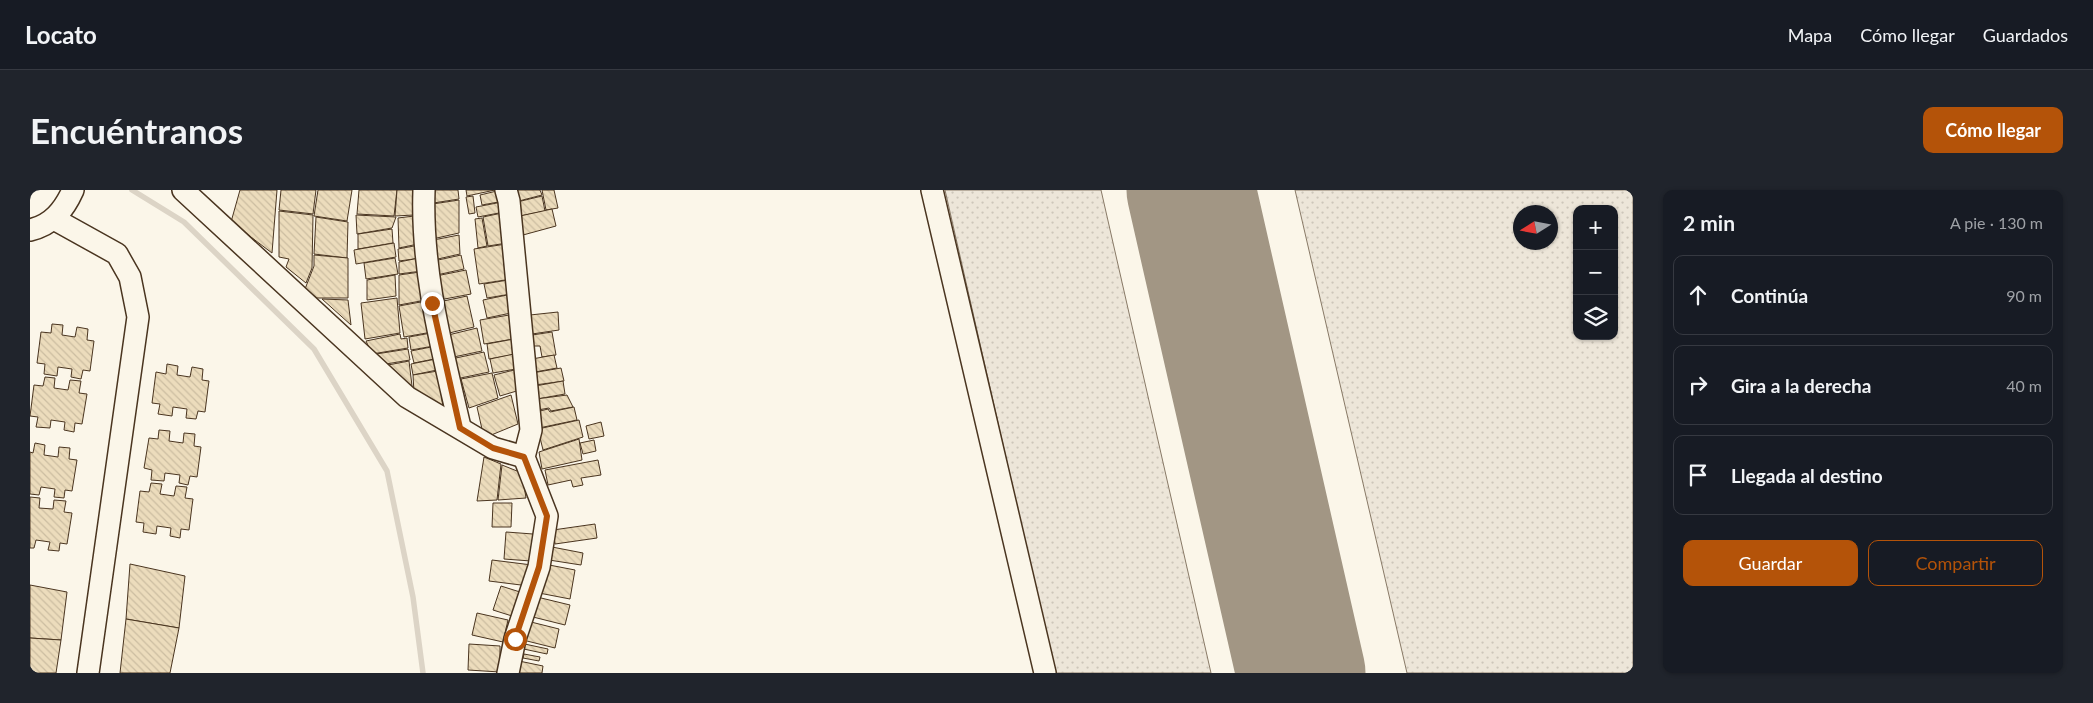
<!DOCTYPE html>
<html lang="es">
<meta charset="utf-8">
<style>
body{margin:0;font-family:Lato,sans-serif;background:#20242c;color:#f1f3f6}
.controls{position:absolute;right:15px;top:15px;display:grid;overflow:hidden;border-radius:10px;box-shadow:0 1px 4px #0004}
.controls button{width:45px;height:45px;display:grid;place-items:center;padding:0;border:0;border-bottom:1px solid #363941;background:#171b24;color:#f1f3f6;font:25px sans-serif}
.compass{position:absolute;left:1483px;top:15px;width:45px;height:45px;border-radius:50%;background:#171b24;box-shadow:0 1px 4px #0004;rotate:259deg}
.stop{position:absolute;width:15px;height:15px;margin:-11px;border:4px solid #b45309;border-radius:50%;background:#fff}
.stop.end{background:#b45309;border-color:#fff;box-shadow:0 1px 5px #0008}
.list{margin:0;padding:0;list-style:none}
h2{display:flex;justify-content:space-between;align-items:center;height:65px;margin:0;padding:0 20px;font-size:21px}
h2 small{font-size:16px;font-weight:400;color:#9ea1a6}
.list li{display:grid;grid-template-columns:32px 1fr auto;gap:15px;align-items:center;box-sizing:border-box;height:80px;margin:0 10px 10px;padding:0 10px;border:1px solid #363941;border-radius:10px}
.list b{display:block;font-size:19px;white-space:nowrap}
.list em{font-size:16px;font-style:normal;color:#9ea1a6}
.actions{display:flex;gap:10px;padding:15px 20px}
.actions a{flex:1;padding:11px 0;border:1px solid #b45309;border-radius:10px;text-align:center;font-size:18px;color:#b45309}
.actions .main{background:#b45309;color:#fff}
.icon{flex:none;width:28px;height:28px;fill:none;stroke:currentColor;stroke-width:2;stroke-linecap:round;stroke-linejoin:round}
.map{position:relative;flex:none;width:1603px;height:483px;overflow:hidden;border-radius:10px}
header{display:flex;align-items:center;gap:30px;box-sizing:border-box;height:70px;padding:0 25px;background:#171b24;border-bottom:1px solid #363941}
header strong{font-size:24px}
nav{display:flex;gap:28px;margin-inline-start:auto;font-size:18px}
.intro{display:flex;align-items:center;justify-content:space-between;box-sizing:border-box;height:120px;padding:0 30px}
h1{margin:0;font-size:35px}
.button{padding:12px 22px;border-radius:10px;background:#b45309;color:#fff;font-size:18px;font-weight:700}
main{display:flex;gap:30px;padding:0 30px}
aside{flex:1;background:#171b24;border-radius:10px;box-shadow:0 1px 4px #0004}
.map>svg:first-child{display:block}
</style>
<header>
<strong>Locato</strong>
<nav><a>Mapa</a><a>Cómo llegar</a><a>Guardados</a></nav>
</header>
<div class="intro"><h1>Encuéntranos</h1><a class="button">Cómo llegar</a></div>
<main>
<div class="map">
<svg width="1603" height="483" viewBox="0 0 1603 483">
<defs>
<pattern id="grass-dots" width="8" height="8" patternUnits="userSpaceOnUse" patternTransform="scale(1.25)"><rect width="8" height="8" fill="#ede6d9"/><path d="M2 2h.1M6 6h.1" fill="none" stroke="#cdc6ba" stroke-width="1.8" stroke-linecap="round"/></pattern>
<pattern id="building-back-hatch" width="6" height="6" patternUnits="userSpaceOnUse" patternTransform="scale(1.25)"><rect width="6" height="6" fill="#ecdcbc"/><path d="M-1 5l2 2M0 0l6 6M5-1l2 2" fill="none" stroke="#ccbda1"/></pattern>
</defs>
<rect width="100%" height="100%" fill="#fbf6e9"/>
<g fill="url(#grass-dots)" stroke="#887966" fill-rule="evenodd">
<path d="M915 0H1071L1181 483H1025Z"/>
<path d="M1265 0H1603V483H1377ZM1547 19H1584V146H1547ZM1490 22H1520V52H1490Z"/>
</g>
<g fill="none" stroke-linecap="round" stroke-linejoin="round">
<path stroke="#dcd4c6" stroke-width="5.5" d="M102 0 154 32 284 159 357 281 383 407 393 483"/>
<path stroke="#a29684" stroke-width="129" d="M1161 0 1271 483"/>
</g>
<g fill="url(#building-back-hatch)" stroke="#4a3520">
<path d="M210 0H247L242 63 201 32Z"/>
<path d="M251 0H286L283 24 249 20Z"/>
<path d="M288 0H322L317 31 284 26Z"/>
<path d="M329 0H367L364 26 327 24Z"/>
<path d="M367 0H384V25L365 26Z"/>
<path d="M397 0H428L429 9 397 14Z"/>
<path d="M436 0H465L437 6Z"/>
<path d="M471 0 474 11 452 15 450 5Z"/>
<path d="M486 0H510L512 5 489 11Z"/>
<path d="M512 0H524L528 18 516 20Z"/>
<path d="M443 6 445 23 439 24 436 7Z"/>
<path d="M512 6 515 21 490 26 487 12Z"/>
<path d="M429 10V43L398 50 396 15Z"/>
<path d="M472 12 474 22 448 27 446 17Z"/>
<path d="M522 19 526 36 493 45 490 26Z"/>
<path d="M249 21 283 25 282 78 276 93 256 77 259 69 249 67Z"/>
<path d="M472 23 477 53 458 56 453 27Z"/>
<path d="M326 25 366 27 362 38 327 44Z"/>
<path d="M384 26 388 54 369 58 368 28Z"/>
<path d="M286 27 318 32 317 68 284 64Z"/>
<path d="M452 28 457 56 448 58 445 29Z"/>
<path d="M362 39 363 53 328 59V44Z"/>
<path d="M429 45 430 64 399 71 398 51Z"/>
<path d="M364 53 366 67 326 74 324 60Z"/>
<path d="M476 54 482 89 449 94 444 59Z"/>
<path d="M389 55 391 68 369 71 368 59Z"/>
<path d="M284 65 318 68V108H287L275 99 284 76Z"/>
<path d="M431 65 434 79 402 86 399 72Z"/>
<path d="M365 68 368 84 336 89 334 73Z"/>
<path d="M389 68 392 81 369 84V72Z"/>
<path d="M436 80 441 104 404 111 401 87Z"/>
<path d="M390 82 396 110 369 115V85Z"/>
<path d="M365 85 366 106 337 110V90Z"/>
<path d="M478 90 481 104 457 108 454 94Z"/>
<path d="M477 105 481 123 457 128 453 110Z"/>
<path d="M437 106 444 137 411 145 404 113Z"/>
<path d="M367 108 370 143 335 149 331 113Z"/>
<path d="M292 109 318 110 321 135Z"/>
<path d="M396 111 402 142 374 147 369 116Z"/>
<path d="M528 122 529 140 502 144 500 125Z"/>
<path d="M485 124 489 148 454 154 450 130Z"/>
<path d="M22 134 33 135 32 145 45 147 47 137 58 139 57 150 64 151 60 181 53 180 51 189 41 187 42 179 28 177 27 186 14 184 15 174 7 173 11 142 21 143Z"/>
<path d="M447 138 452 161 419 168 414 146Z"/>
<path d="M522 142 526 165 512 167 510 156H503L502 145Z"/>
<path d="M401 143 404 156 381 160 379 147Z"/>
<path d="M370 144 371 149 377 148 378 158 342 164 336 151Z"/>
<path d="M484 149 487 164 459 169 457 154Z"/>
<path d="M401 157 404 169 384 173 381 161Z"/>
<path d="M378 159 380 170 356 174 346 164Z"/>
<path d="M454 162 459 182 426 189 421 169Z"/>
<path d="M484 164 486 179 463 183 460 169Z"/>
<path d="M524 165 527 178 505 182 502 169Z"/>
<path d="M406 169 407 180 383 185 381 174Z"/>
<path d="M379 171 382 196 367 186 358 175Z"/>
<path d="M137 174 148 176 147 185 160 187 162 177 173 179 172 190 179 191 178 198 175 222 168 221 166 229 156 228 157 219 143 217 142 226 128 224 130 214 122 213 126 182 136 184Z"/>
<path d="M531 178 534 191 505 195 502 183Z"/>
<path d="M484 180 490 200 470 206 464 185Z"/>
<path d="M408 181 413 217 384 203 383 185Z"/>
<path d="M462 183 468 208 439 218 431 189Z"/>
<path d="M15 187 25 188 24 198 38 200 40 190 51 191 49 203 57 204 52 234 45 233 44 242 34 240 35 232 21 230 20 238 6 237 8 227 0 226 4 195 13 196Z"/>
<path d="M533 191 535 204 507 209 505 196Z"/>
<path d="M481 205 488 234 454 248 447 217Z"/>
<path d="M537 205 543 217 521 221 519 218 508 220 506 209Z"/>
<path d="M544 217 547 230 509 238 506 222 518 219 520 222Z"/>
<path d="M549 230 553 247 513 260 508 239Z"/>
<path d="M571 232 574 246 559 249 556 236Z"/>
<path d="M129 240 140 241 139 251 153 253 154 243 165 244 164 256 171 257 167 287 160 286 158 295 149 293 150 285 135 283 134 291 121 290 122 280 114 278 119 248 128 249Z"/>
<path d="M549 249 552 270 512 279 509 262Z"/>
<path d="M564 250 566 261 553 264 550 253Z"/>
<path d="M5 253 15 255 14 265 28 267 29 257 40 258 39 269 47 270 42 301 35 300 34 308 24 307 25 299 11 297 9 305 0 304V262L3 263Z"/>
<path d="M454 267 471 274 467 310 447 311Z"/>
<path d="M568 270 571 285 551 288 553 295 543 297 541 290 518 295 515 280Z"/>
<path d="M472 275 492 283 496 308 468 310Z"/>
<path d="M121 293 132 294 130 304 144 306 146 296 157 297 155 308 163 309 162 316 159 340 151 339 150 348 140 346 141 338 127 336 126 344 113 342 114 333 106 332 110 301 119 302Z"/>
<path d="M0 307 10 308 9 318 23 319 24 310 36 311 34 322 42 323 37 354 30 353 29 361 18 360 20 352 6 350 4 358H0Z"/>
<path d="M463 313H482L481 337H462Z"/>
<path d="M565 334 567 348 525 354 523 340Z"/>
<path d="M476 342 503 344 501 371 474 369Z"/>
<path d="M522 357 553 363 551 375 519 370Z"/>
<path d="M462 370 502 375 499 396 459 391Z"/>
<path d="M100 374 155 386 149 438 96 429Z"/>
<path d="M514 374 545 380 540 409 509 403Z"/>
<path d="M0 395 37 402 31 450 0 448Z"/>
<path d="M471 396 490 402 482 426 463 420Z"/>
<path d="M507 407 540 415 535 435 503 427Z"/>
<path d="M447 423 478 430 473 452 442 445Z"/>
<path d="M96 429 149 438 140 483H90Z"/>
<path d="M497 431 529 439 525 458 493 450Z"/>
<path d="M0 448 31 450 26 483H0Z"/>
<path d="M490 453 518 459 517 464 489 458Z"/>
<path d="M439 454 470 456V482L438 480Z"/>
<path d="M494 464 510 467 509 471 493 468Z"/>
<path d="M489 471 513 476 512 483H487Z"/>
</g>
<g fill="none" stroke-linecap="round" stroke-linejoin="round">
<g stroke="#4a3520" stroke-width="24">
<g id="minor">
<path d="M153 0 377 207 463 258 494 267"/>
<path d="M394 0C391 81 412 159 430 237"/>
<path d="M476 0 479 11 501 240 494 267 517 326 509 377 485 449 478 483"/>
<path d="M902 0 1015 483"/>
<path d="M24 29 87 64 100 87 108 127 58 483"/>
<path d="M0 40C22 35 34 20 43 0"/>
</g>
</g>
<use href="#minor" stroke="#fbf6e9" stroke-width="21"/>
</g>
<g fill="none" stroke-linecap="round" stroke-linejoin="round">
<path stroke="#b45309" stroke-width="6" d="M402 113 430 238 463 258 494 267 517 326 509 377 485 449"/>
</g>
</svg>
<div class="controls">
<button>+</button>
<button>−</button>
<button><svg class="icon" aria-label="layers" viewBox="0 0 24 24"><path d="M12 4l9 5-9 5-9-5zM3 14l9 5 9-5"/></svg></button>
</div>
<svg class="compass" viewBox="-18 -18 36 36"><path d="M0-13l5 13h-10z" fill="#e53935"/><path d="M0 13l5-13h-10z" fill="#9ea1a6"/></svg>
<div class="stop" style="left:485px;top:449px"></div>
<div class="stop end" style="left:402px;top:113px"></div>
</div>
<aside>
<h2>2 min<small>A pie · 130 m</small></h2>
<ul class="list">
<li><svg class="icon" aria-label="ahead" viewBox="0 0 24 24"><path d="M12 20V5M6 11l6-6 6 6"/></svg><div><b>Continúa</b></div><em>90 m</em></li>
<li><svg class="icon" aria-label="right" viewBox="0 0 24 24"><path d="M7 20v-9h11M14 6l5 5-5 5"/></svg><div><b>Gira a la derecha</b></div><em>40 m</em></li>
<li><svg class="icon" aria-label="arrive" viewBox="0 0 24 24"><path d="M6 21V4h12l-3 4 3 4H6"/></svg><div><b>Llegada al destino</b></div></li>
</ul>
<div class="actions"><a class="main">Guardar</a><a>Compartir</a></div>
</aside>
</main>
